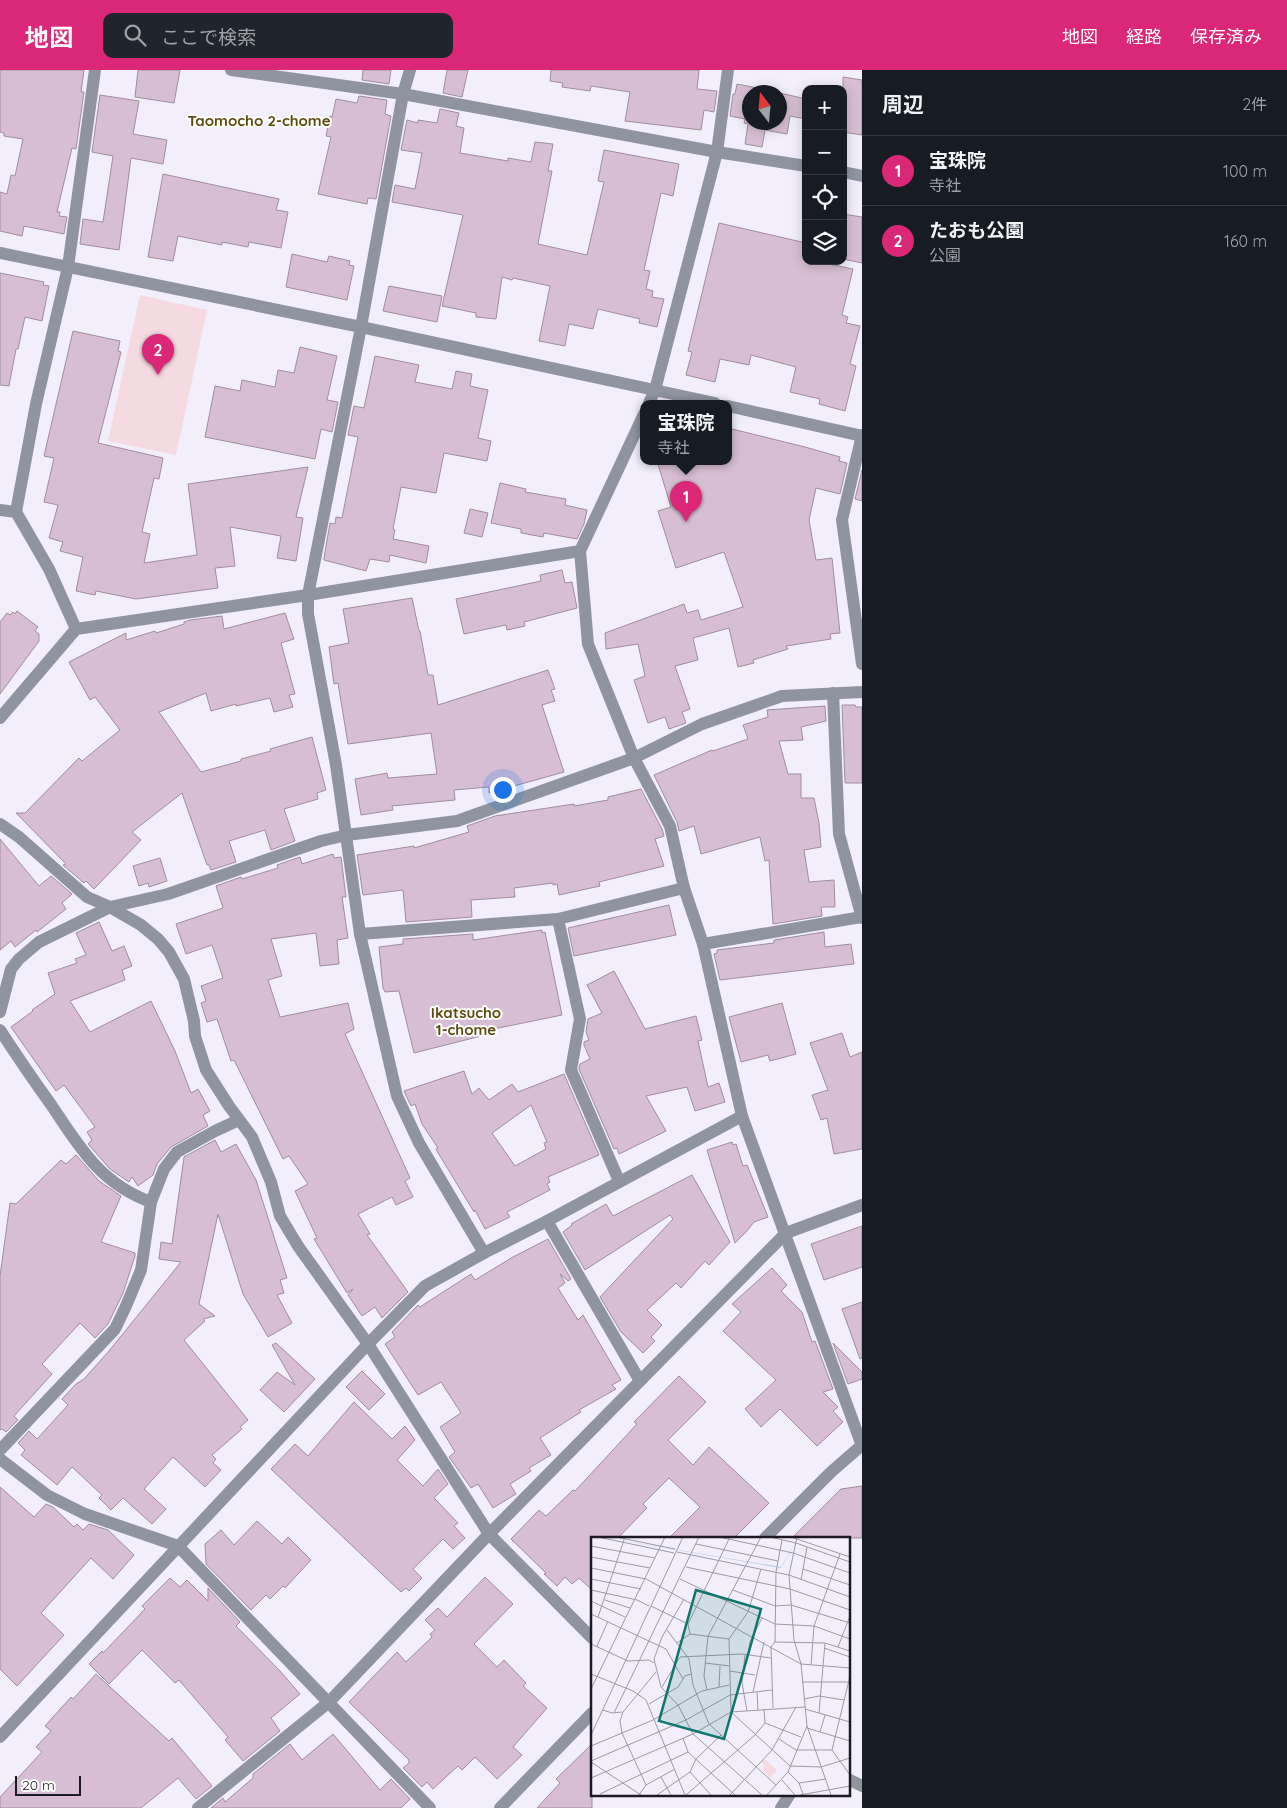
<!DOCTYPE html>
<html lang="ja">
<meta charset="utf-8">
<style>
body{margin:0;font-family:Quicksand,"Noto Sans JP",sans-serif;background:#20242c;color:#f1f3f6}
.controls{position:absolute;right:15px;top:15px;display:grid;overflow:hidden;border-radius:10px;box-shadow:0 2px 12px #0003}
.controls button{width:45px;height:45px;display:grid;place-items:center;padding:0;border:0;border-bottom:1px solid #363941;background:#171b24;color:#f1f3f6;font:25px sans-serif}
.compass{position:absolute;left:742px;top:15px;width:45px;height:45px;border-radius:50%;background:#171b24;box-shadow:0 2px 12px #0003;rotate:344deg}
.scale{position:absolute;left:15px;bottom:12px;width:66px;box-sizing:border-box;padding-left:5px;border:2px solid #1d1a23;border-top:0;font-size:14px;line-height:18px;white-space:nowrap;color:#1d1a23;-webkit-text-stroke:4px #fff;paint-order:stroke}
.you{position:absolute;left:502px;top:719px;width:18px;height:18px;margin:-12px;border:4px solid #fff;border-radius:50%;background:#1a73e8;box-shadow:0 0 0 8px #1a73e833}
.badge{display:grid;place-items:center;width:32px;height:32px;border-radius:50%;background:#db2777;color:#fff;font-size:16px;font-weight:700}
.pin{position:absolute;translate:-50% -41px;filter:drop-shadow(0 1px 2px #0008)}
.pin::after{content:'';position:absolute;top:26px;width:18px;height:15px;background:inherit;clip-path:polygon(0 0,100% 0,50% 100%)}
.popup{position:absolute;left:640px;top:330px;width:92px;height:65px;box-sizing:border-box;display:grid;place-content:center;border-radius:10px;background:#171b24;filter:drop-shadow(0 1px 4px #0005);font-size:16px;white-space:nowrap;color:#9ea1a6}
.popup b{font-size:19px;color:#f1f3f6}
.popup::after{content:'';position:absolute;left:50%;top:100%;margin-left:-10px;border:10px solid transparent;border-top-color:#171b24}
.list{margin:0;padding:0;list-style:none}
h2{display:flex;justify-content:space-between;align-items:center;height:65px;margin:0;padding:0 20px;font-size:21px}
h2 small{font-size:16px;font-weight:400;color:#9ea1a6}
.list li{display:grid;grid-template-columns:32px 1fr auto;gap:15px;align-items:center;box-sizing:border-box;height:70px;padding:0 20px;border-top:1px solid #363941}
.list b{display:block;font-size:19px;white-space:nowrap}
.list p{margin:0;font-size:16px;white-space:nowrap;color:#9ea1a6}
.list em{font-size:16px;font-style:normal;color:#9ea1a6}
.icon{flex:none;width:28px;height:28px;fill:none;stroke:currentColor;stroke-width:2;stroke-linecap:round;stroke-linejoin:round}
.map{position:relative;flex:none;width:862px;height:1738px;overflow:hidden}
header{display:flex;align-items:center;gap:30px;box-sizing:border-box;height:70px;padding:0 25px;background:#db2777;color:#fff}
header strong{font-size:24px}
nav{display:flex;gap:28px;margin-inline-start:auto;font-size:18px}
.search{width:350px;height:45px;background:#20242c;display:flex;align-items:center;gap:12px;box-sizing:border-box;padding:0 18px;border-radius:10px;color:#9ea1a6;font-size:19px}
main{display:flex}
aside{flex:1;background:#171b24}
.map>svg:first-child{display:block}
</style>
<header>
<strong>地図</strong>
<div class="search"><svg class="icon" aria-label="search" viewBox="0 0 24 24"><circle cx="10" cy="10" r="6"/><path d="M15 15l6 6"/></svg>ここで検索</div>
<nav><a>地図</a><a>経路</a><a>保存済み</a></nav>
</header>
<main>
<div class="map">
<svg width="862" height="1738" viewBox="0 0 862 1738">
<rect width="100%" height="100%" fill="#f2eefc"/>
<path fill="#f6dae1" d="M140 225 207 240 176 385 108 371Z"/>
<g fill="#d8bed4" stroke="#a08d9d" fill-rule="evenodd">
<path d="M0 0H84L81 22H84L76 79 72 78 57 142H60L59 146 67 147 64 164 24 156 22 166 0 161V122L7 124 11 105 15 106 23 69 4 66V63L0 62Z"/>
<path d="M138 0H180L174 33 135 27Z"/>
<path d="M363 0H391L389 14 362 10Z"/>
<path d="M447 0H468L462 27 443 23Z"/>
<path d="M551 0H699L697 19 717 21 714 42 704 40 701 60 625 51 630 22 591 16 590 21 562 17 563 13 550 11Z"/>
<path d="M843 7 862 10V65L843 62Z"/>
<path d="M737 14 777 22H750V52H780V23L806 29V49L790 46 787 64 765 60 762 77 745 74 748 54 744 53 745 49 730 46 733 24H735Z"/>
<path d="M100 25 139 31 133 64 167 70 163 94 131 88 119 180 80 174 83 149 103 152 113 86 92 82Z"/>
<path d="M359 26 387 30 385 44 391 46 376 129 368 128 367 134 318 124 331 67 326 66 330 46 332 47 336 29 357 33Z"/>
<path d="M440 39 459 43 456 56 464 58 460 83 508 91V88L531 92 535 72 553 74 548 101H552L538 174 587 185 604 112 598 111 604 80 679 94 673 126 661 123 644 200 650 201 646 219 653 221 652 227 664 229 657 257 639 253 640 249 598 239 593 259 569 254 565 276 539 271 550 216 513 208 512 210 502 207 496 249 476 247V243L442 236 463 145 392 132 395 115 415 119 422 83 401 80 407 50 418 53V50L437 53Z"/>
<path d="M163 104 279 129 276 140 288 142 281 178 249 172 248 177 222 172V175L178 166 173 191 148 187Z"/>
<path d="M843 144 862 147V193L843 189Z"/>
<path d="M719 153 806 173V191H814L853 199 842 245 848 247 846 253 860 256 850 294 856 296 845 341 819 334 820 329 790 322 796 297 751 285 749 295 720 289 715 312 686 305 692 282 688 281Z"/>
<path d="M292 184 327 192 329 186 350 191 349 195 354 196 347 230 286 217Z"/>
<path d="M0 203 44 212 43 215 49 216 42 251 25 247 18 279H16L9 316 0 315Z"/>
<path d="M389 216 442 226 437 252 383 241Z"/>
<path d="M73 261 120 271 118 281 121 282 98 373 163 388 159 409 154 408 142 462 150 464 144 493 197 485 188 414 308 397 296 447 303 448 296 491 277 488 281 466 230 457 235 496 215 498 218 518 136 529 96 521 95 525 76 521 83 487 60 481 63 472 49 468 58 435 44 432 54 388 44 386Z"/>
<path d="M300 277 337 286 327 330 338 332 332 362 321 359 315 389 205 367 215 316 240 321 242 310 275 317 278 300 294 303Z"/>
<path d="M375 286 419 295 415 312 452 319 456 301 472 304 470 316 488 320 478 368 491 371 487 391 444 383 436 423 401 417 393 459 395 460 393 469 429 476 426 493 390 485 389 492 370 489 366 501 324 490V488L330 453 335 454 336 447 342 448 358 367 348 365 354 336 364 338Z"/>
<path d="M728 358 805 377 840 387 839 391 847 393 840 424 816 418 809 450 816 490 832 488 840 563 830 564 831 569 786 576 788 579 753 590 754 593 738 597 729 558 693 568 698 590 675 596 690 639 682 642 686 653 669 659 665 647 648 653 634 610 645 606 638 574 606 579 605 563 684 534 687 543 698 540 701 550 743 537 724 482 676 498 658 441 671 437 657 391H728Z"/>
<path d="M862 400V431L855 429Z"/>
<path d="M500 413 526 419 525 422 566 429 565 435 587 440 584 454 577 469 544 463 543 467 521 463V459L491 453Z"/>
<path d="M470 439 488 443 482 467 464 463Z"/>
<path d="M562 500 565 513 572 512 577 538 524 552 525 556 507 560 506 555 464 564 456 529 541 511 540 505Z"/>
<path d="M412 528 419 561H420L428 605H433L438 635 548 600 555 619 551 620 555 631 542 635 564 702 489 723V717L454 720 455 730 392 736 393 740 361 745 355 709 387 703 388 708 437 704 431 663 348 674 338 613 334 614 329 577 349 573 343 539Z"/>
<path d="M17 541 38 557 35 561 39 564V571L0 624V552L7 543 10 545 13 542 15 544Z"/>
<path d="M285 543 294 569 281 573 295 624 289 625 293 637 274 642 270 628 236 636V634L211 641 206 623 159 642 201 702 241 691V689L271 681 270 679 312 667 326 720 317 723 318 729 284 739 295 771 271 780 265 760 229 771 236 792 211 800 209 795H207L182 723 132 762 141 770 94 819 86 811 84 813 63 795 66 794 16 743H25L79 688 82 691 120 660 95 627 90 630 69 592 126 563V570L155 561 156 563 184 554V552L190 550 222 546 224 559Z"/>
<path d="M842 635H855L856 637H862V713H845Z"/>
<path d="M825 636 826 651 801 657 803 670 779 671 788 704H801V728H814L819 753 821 777 804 780 809 812 834 810 835 837H821L822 846 773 854 769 790 765 791 760 767 701 784 694 756 679 761 677 752 654 705 712 680 713 681 748 669 743 655 768 647 767 640Z"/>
<path d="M641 719 662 759 664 766 655 769 664 796 599 812 600 816 559 825 557 814 553 815V813L514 818 515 827 471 830 472 847 406 852 403 820 363 825 357 785 414 776V778L469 762 467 756 495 746 574 734V736L608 730V727Z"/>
<path d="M0 769 39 816 51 806 72 824 62 833 66 839 37 862 36 860 15 877 11 871 0 880Z"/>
<path d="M333 784 334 788 341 787 346 827H342L348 868 337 870 339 894 320 896 316 863 271 869 282 906 268 910 280 947 348 933 354 959 345 964 410 1108 405 1111 413 1127 396 1135 392 1127 358 1144 370 1164 367 1165 408 1222 382 1248 375 1237 362 1246 348 1225 353 1219 347 1223 314 1169 317 1168 295 1121 308 1114 289 1086 283 1089 234 990 231 991 217 949 207 952 201 933 206 931 201 916 223 908 212 875 186 884 176 854 223 838 216 816 241 807 242 809 278 798 277 795 300 787 302 794Z"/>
<path d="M160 788 167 811 149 817 148 813 139 816 133 796Z"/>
<path d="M669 835 676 865 574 886 568 858Z"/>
<path d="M99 852 112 881 124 876 132 896 122 900 125 910 70 931 90 962 151 931 175 981 191 1023 198 1019 210 1041 203 1045 208 1056 171 1077 157 1094 153 1105 138 1116 132 1107 129 1112 110 1099 89 1075 88 1074 92 1070 87 1062 95 1057 64 1015 56 1021 11 957 33 941 32 940 55 924 48 903 77 893 75 889 86 885 76 863Z"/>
<path d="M542 860V863L545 862 562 945 484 961 485 965 414 983 399 921 385 922 383 918 379 877 403 874V869L473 864V870Z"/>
<path d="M824 862 825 877 851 874 854 894 720 910 714 884 717 883V880L774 873V870Z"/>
<path d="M614 901 645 959 696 946 702 970 698 971 708 1017 719 1013 725 1032 695 1041 687 1017 646 1026 666 1061 619 1084 617 1078 614 1079 579 999 580 994 590 989 584 975V972L589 970 586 962 588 949 602 943 587 915Z"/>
<path d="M782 933 796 984 770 991 768 985 741 992 729 947Z"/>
<path d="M842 963 850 987 862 982V1079L834 1084 827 1048 821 1050 812 1025 828 1020 810 973Z"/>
<path d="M464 1001 472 1024 479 1018 489 1030 512 1014 518 1022 564 1004 599 1085 548 1107 550 1112 547 1114 550 1120 507 1142 510 1147 485 1159 475 1140 474 1142 437 1081 436 1079 438 1078 422 1054 415 1034 411 1036 404 1021ZM531 1035 547 1072 544 1073 546 1079 515 1096 492 1063Z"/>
<path d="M215 1070 221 1082 236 1074 256 1110 287 1208 280 1210 284 1223 277 1225 292 1253 268 1267 243 1224 218 1144 199 1234 215 1246 203 1249 205 1251 184 1270 248 1350 240 1357 242 1359 212 1385 216 1389 213 1393 221 1400 205 1417 173 1387 144 1419 166 1439 152 1454 123 1428 111 1440 99 1428 102 1425 72 1397 57 1415 21 1385 25 1380 18 1373 29 1361 37 1369 68 1335 62 1329 76 1314 84 1309 109 1281 181 1192 159 1189 161 1172 172 1174 184 1087Z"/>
<path d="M732 1072 733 1075 736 1074 743 1096 747 1095 768 1147 754 1152 746 1162 735 1173 707 1080Z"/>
<path d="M76 1085 99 1111 121 1126 101 1172 135 1183V1186L123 1223 108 1254 95 1268 80 1253 42 1294 52 1304 14 1346 18 1350 6 1362 2 1359 0 1360V1206L10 1133 16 1134 61 1090 66 1094Z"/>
<path d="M692 1105 730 1172 709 1195 705 1191 681 1218 676 1213 647 1240 662 1255 651 1267 655 1271 643 1283 621 1262 600 1227 673 1149 670 1145 585 1200 563 1162 572 1155 571 1154 606 1134 613 1146Z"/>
<path d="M862 1156V1197L824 1210 811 1174Z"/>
<path d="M548 1169 571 1209 568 1211 560 1204 565 1213 558 1218 578 1250 583 1245 621 1310 612 1315 616 1319 579 1340 581 1342 540 1368 551 1385 529 1398 531 1401 510 1414 516 1424 493 1438 478 1414 471 1418 449 1387 455 1382 440 1357 461 1343 441 1312 418 1325 385 1274 395 1267 392 1262 418 1235 420 1237 471 1204 475 1210 513 1187Z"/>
<path d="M772 1198 787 1215 781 1221 802 1242 812 1272 815 1271 833 1319 823 1322 838 1337 833 1341 843 1352 817 1376 780 1339 761 1357 745 1339 776 1310 723 1261 741 1242 732 1234Z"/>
<path d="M862 1232V1288L860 1289 842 1239Z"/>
<path d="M276 1273 315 1309 284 1342 260 1320 277 1302 295 1315 272 1275Z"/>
<path d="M833 1273 862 1302V1309L848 1314Z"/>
<path d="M362 1301 385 1324 369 1340 346 1317Z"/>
<path d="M679 1306 706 1332 668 1370 693 1395 709 1377 769 1433 734 1468H669L700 1437 669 1408 643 1434 647 1438 618 1468H592V1520L579 1508 572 1514 565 1507 557 1516 544 1504 546 1503 511 1469 539 1440 546 1446 573 1420 575 1421 637 1354 634 1352Z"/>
<path d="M354 1332 392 1369 405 1356 415 1370 397 1390 423 1416 438 1399 448 1414 434 1428 458 1453 454 1456 465 1468 453 1479 443 1469 413 1499 422 1508 409 1521 406 1518 401 1522 271 1399 295 1374 308 1386Z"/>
<path d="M862 1416V1468H792L841 1419Z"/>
<path d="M0 1417 34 1447 46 1434 53 1437 74 1457 77 1454 83 1460 89 1454 108 1460 134 1485 113 1509 91 1488 41 1543 64 1565 17 1616 0 1599Z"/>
<path d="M257 1451 282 1474 288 1467 311 1490 285 1518 283 1516 270 1529 266 1525 251 1540 206 1494 205 1474 221 1460 234 1475Z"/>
<path d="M485 1507 513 1534 474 1574 497 1597 504 1590 526 1613 523 1616 547 1638 513 1677 522 1685 497 1709 475 1687 462 1700 458 1696 433 1719 427 1712 422 1717 403 1698 409 1693V1690L349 1632 397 1582 406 1592 432 1567 430 1564 435 1560 425 1550 438 1538 447 1547Z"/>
<path d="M170 1508 180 1517 187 1510 208 1531V1518L240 1552 236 1556 280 1601 300 1624 271 1648 280 1661 243 1691 225 1670 228 1667 179 1610 175 1613 142 1580 109 1614 89 1594 102 1581 103 1583 145 1539 142 1536Z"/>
<path d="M96 1604 169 1671 172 1668 212 1716 196 1729 178 1708 141 1738H0V1727L42 1682 36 1677 51 1661 45 1656 71 1627 73 1629Z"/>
<path d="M333 1664 380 1720 391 1709 410 1729 401 1738H211L223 1728 225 1732 253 1708V1704L290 1674 302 1690Z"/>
<path d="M592 1674V1738H537L560 1713 556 1709Z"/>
</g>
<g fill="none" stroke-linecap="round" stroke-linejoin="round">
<g stroke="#8f94a0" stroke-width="12">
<path d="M231 0 403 24 717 82 806 96"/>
<path d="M410 0 403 24 361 257 308 525V544L336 695 360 864 397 1026 419 1073 484 1183"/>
<path d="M843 102 862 106"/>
<path d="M655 320 717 82 728 0"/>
<path d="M862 365 842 450 862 594"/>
<path d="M0 440 16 442 49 499 76 559"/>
<path d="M16 442 36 334 68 197 95 0"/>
<path d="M833 623 839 764 862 848"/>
<path d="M0 648 76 559 308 525 580 481"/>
<path d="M0 754 19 767 87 827 110 837 141 855 158 869 169 882 184 909 194 951 195 966 206 1000 229 1036 252 1067 271 1112 280 1146 298 1176 368 1274 489 1464 592 1568"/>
<path d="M558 849 580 949 571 1000 619 1111"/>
<path d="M360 864 558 849 684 818"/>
<path d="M703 874 862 847"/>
<path d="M0 942 11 899 19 889 39 872 110 837 168 824 321 771 347 765 457 751 634 688 702 654 782 626 862 622"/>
<path d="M0 960C17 986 34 1011 52 1036 80 1078 101 1114 151 1132"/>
<path d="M547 1151 640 1311"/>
<path d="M0 1380 115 1259 126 1236 141 1200 151 1132 164 1099 177 1082 215 1061 239 1050"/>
<path d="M0 1389 47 1425 85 1444 178 1476 430 1738"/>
<path d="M0 1667 368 1274 425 1216 484 1183 547 1151 742 1046"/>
<path d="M848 1709 862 1716"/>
<path d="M198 1738 329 1632 489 1464 786 1163 862 1135"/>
<path d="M781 1738 790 1724"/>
</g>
<g stroke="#8f94a0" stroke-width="12">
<path d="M0 183 361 257 715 333"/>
<path d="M649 333 655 320"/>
<path d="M728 336 862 366"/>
<path d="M644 344 580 481 588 574 634 688 670 756 684 818 703 874 742 1046 862 1376"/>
<path d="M765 1468 831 1402 862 1375"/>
<path d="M500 1738 592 1643"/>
</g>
</g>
<g text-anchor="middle" stroke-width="4" stroke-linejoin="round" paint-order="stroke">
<g font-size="15" font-weight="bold" fill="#5c4b0c" stroke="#fff">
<text x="259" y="56">Taomocho 2-chome</text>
<text x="466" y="948">Ikatsucho<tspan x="466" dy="17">1-chome</tspan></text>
</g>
</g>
<g transform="translate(591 1467)">
<rect width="259" height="259" fill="#f2eefc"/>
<path d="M173 222 186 233 179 241 171 233 174 229 170 225Z" fill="#f6dae1"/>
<path d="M10 0 190 30 208 0 190 31Z" fill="#aecbdf"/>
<path fill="none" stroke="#9d99a5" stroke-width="1" d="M7 0 83 16M25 0 84 12M128 0 202 16 259 36M179 0 205 6 259 25M200 0 259 20M206 0 198 38 203 103 210 127 216 189 240 258M105 7 187 24M0 9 64 21M86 15 198 38 259 60M0 20 59 31M95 30 199 52 259 73M0 31 55 42 210 127 259 131M170 32 157 75 138 102 140 175 199 229 230 230 259 221M212 32 259 48M0 42 50 52M89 42 184 87 223 89 259 102M210 43 216 10M0 53 46 63 58 69M142 53 184 69 200 68 259 86M93 62 71 100 63 122 70 150 87 168 102 197 171 258M14 63 39 71M0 64 34 80M60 69 97 87 99 97M0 77 75 112 92 142M7 80 34 0M97 87 139 0M76 93 98 122 102 148 118 187 185 248M184 105 185 35 191 3M86 106 99 97 138 102M0 107 37 124 58 123 63 126M6 109 17 84M247 110 259 79M233 111 259 120M154 118 151 146 156 174M157 119 159 105 171 81M114 126 139 129M220 128 223 89 249 17M139 134 164 138M0 137 42 154 55 163 94 258M211 145H257M71 150 89 120 151 117 180 121M128 150 129 129M0 152 74 0M116 153 113 139 117 99 170 0M162 155 173 105M166 155 167 173M213 162 228 159 253 163M58 167 87 150 94 139 100 137M182 171 180 110 184 105 234 106 259 114M214 172 259 185M12 173 21 176 31 175M23 176 108 0M228 176 234 106M174 186 210 200M216 191 259 204M229 195 234 178M0 198 92 0M92 201 97 215 144 258M188 202 205 213H241L259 139M0 209 62 183 111 154 138 148M241 213 259 238M0 224 95 183 139 158 181 153M0 225 50 258M99 235 120 258M197 235 208 246 212 257M70 240 80 258M0 241 102 197 140 175 214 170M191 243 204 258M208 246 235 242M55 248 31 196 29 184 32 175 65 135M9 257 97 215M48 258 55 248 84 232M66 258 99 235 105 222 130 198M95 258 164 198 174 186 173 172M139 258 181 213 205 170M176 258 197 235 216 189M209 258 259 249"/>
<path fill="#0f766e" fill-opacity="0.15" stroke="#0f766e" stroke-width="2.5" d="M105 53 170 72 133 202 68 184Z"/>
<rect width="259" height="259" fill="none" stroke="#1d1a23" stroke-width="2.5"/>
</g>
</svg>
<div class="controls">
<button>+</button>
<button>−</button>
<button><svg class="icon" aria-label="locate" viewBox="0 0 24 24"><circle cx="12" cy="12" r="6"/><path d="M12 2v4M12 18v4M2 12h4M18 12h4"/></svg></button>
<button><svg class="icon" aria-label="layers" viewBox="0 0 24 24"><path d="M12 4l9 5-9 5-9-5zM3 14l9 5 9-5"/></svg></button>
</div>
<svg class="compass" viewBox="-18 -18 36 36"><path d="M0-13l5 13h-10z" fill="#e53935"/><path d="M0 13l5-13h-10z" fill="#9ea1a6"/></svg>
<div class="scale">20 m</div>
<div class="you"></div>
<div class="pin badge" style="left:686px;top:452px">1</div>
<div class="popup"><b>宝珠院</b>寺社</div>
<div class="pin badge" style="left:158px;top:305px">2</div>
</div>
<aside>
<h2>周辺<small>2件</small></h2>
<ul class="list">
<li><span class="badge">1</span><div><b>宝珠院</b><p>寺社</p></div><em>100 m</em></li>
<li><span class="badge">2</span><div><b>たおも公園</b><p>公園</p></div><em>160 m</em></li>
</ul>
</aside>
</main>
